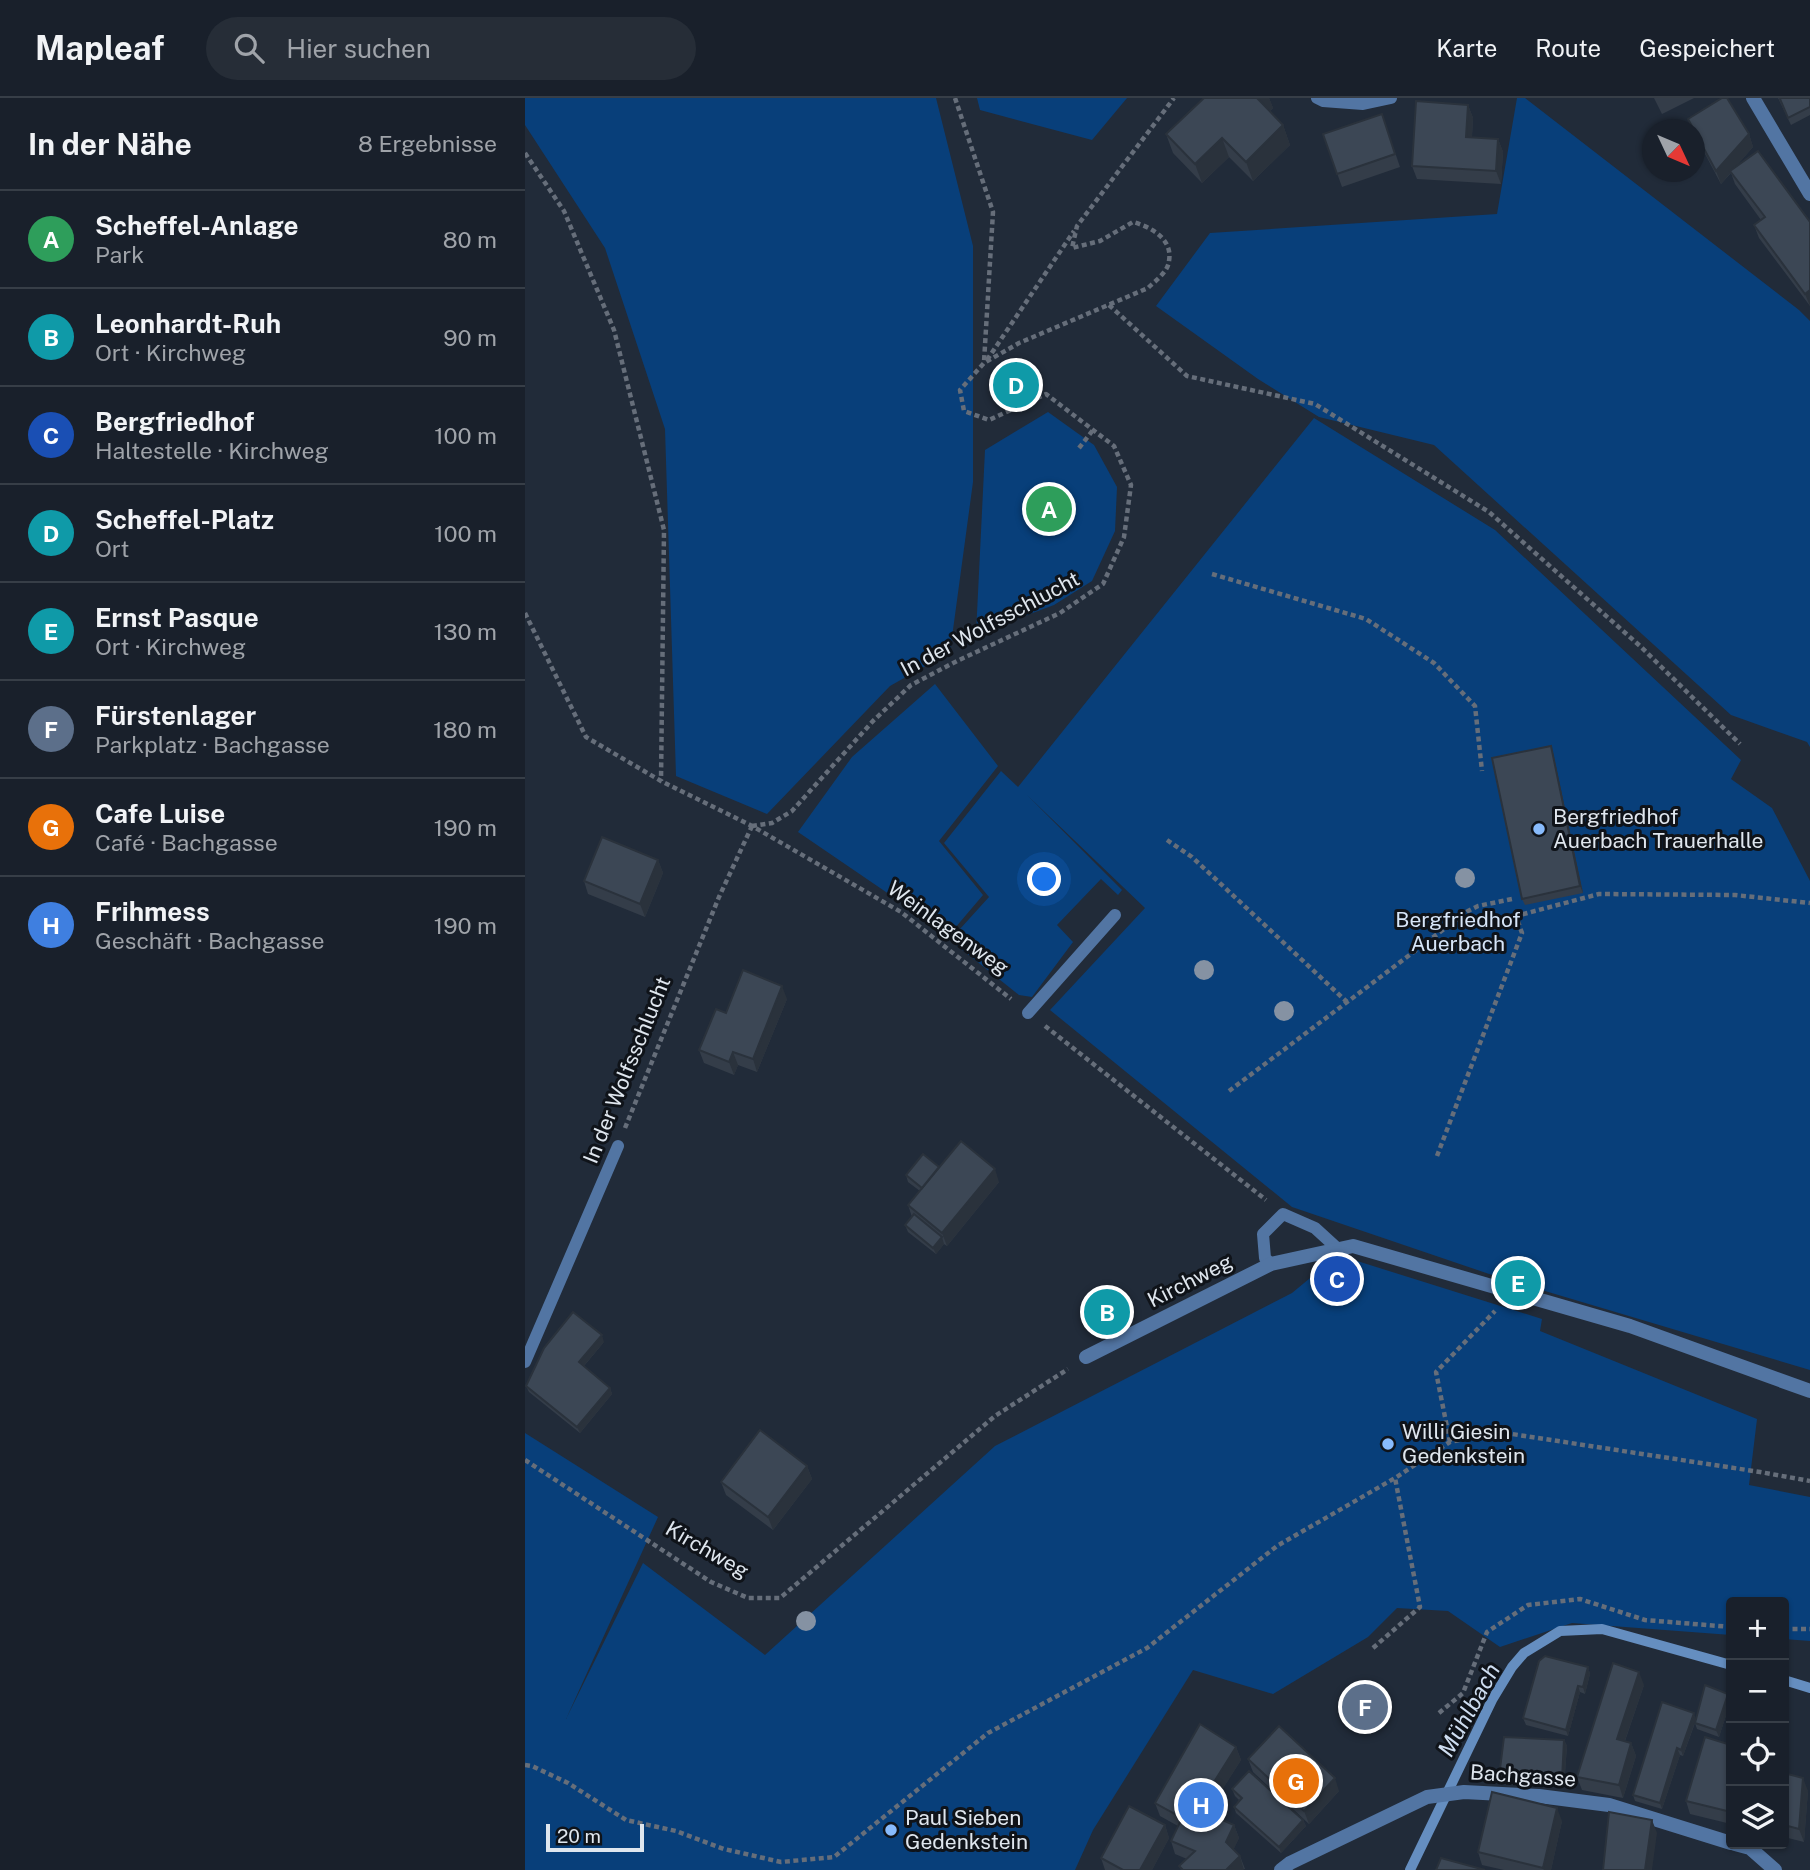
<!DOCTYPE html>
<html lang="de">
<meta charset="utf-8">
<style>
body{margin:0;font-family:"Public Sans",sans-serif;background:#262d37;color:#f1f3f6}
.controls{position:absolute;right:21px;bottom:21px;display:grid;overflow:hidden;border-radius:7px;box-shadow:0 2px 5px #0004}
.controls button{width:63px;height:63px;display:grid;place-items:center;padding:0;border:0;border-bottom:2px solid #373e47;background:#19202b;color:#f1f3f6;font:35px sans-serif}
.compass{position:absolute;left:1117px;top:21px;width:63px;height:63px;border-radius:50%;background:#19202b;box-shadow:0 2px 5px #0004;rotate:134deg}
.scale{position:absolute;left:21px;bottom:18px;width:98px;box-sizing:border-box;padding-left:7px;border:4px solid #dfe6ee;border-top:0;font-size:19px;line-height:24px;white-space:nowrap;color:#dfe6ee;-webkit-text-stroke:5px #0f1319;paint-order:stroke}
.you{position:absolute;left:520px;top:782px;width:24px;height:24px;margin:-18px;border:5px solid #fff;border-radius:50%;background:#1a73e8;box-shadow:0 0 0 10px #1a73e833}
.badge{display:grid;place-items:center;width:46px;height:46px;border-radius:50%;background:#8c9099;color:#fff;font-size:23px;font-weight:700}
.pin{position:absolute;translate:-50% -50%;border:4px solid #fff;box-shadow:0 2px 7px #0006}
.list{margin:0;padding:0;list-style:none}
h2{display:flex;justify-content:space-between;align-items:center;height:91px;margin:0;padding:0 28px;font-size:30px}
h2 small{font-size:23px;font-weight:400;color:#9fa3a9}
.list li{display:grid;grid-template-columns:46px 1fr auto;gap:21px;align-items:center;box-sizing:border-box;height:98px;padding:0 28px;border-top:2px solid #373e47}
.list b{display:block;font-size:26px;white-space:nowrap}
.list p{margin:0;font-size:23px;white-space:nowrap;color:#9fa3a9}
.list em{font-size:23px;font-style:normal;color:#9fa3a9}
.icon{flex:none;width:38px;height:38px;fill:none;stroke:currentColor;stroke-width:2;stroke-linecap:round;stroke-linejoin:round}
.map{position:relative;flex:none;width:1285px;height:1772px;overflow:hidden}
header{display:flex;align-items:center;gap:42px;box-sizing:border-box;height:98px;padding:0 35px;background:#19202b;border-bottom:2px solid #373e47}
header strong{font-size:33px}
nav{display:flex;gap:38px;margin-inline-start:auto;font-size:24px}
.search{width:490px;height:63px;background:#262d37;display:flex;align-items:center;gap:18px;box-sizing:border-box;padding:0 24px;border-radius:38px;color:#9fa3a9;font-size:26px}
main{display:flex}
aside{flex:1;background:#19202b}
.map>svg:first-child{display:block}
</style>
<header>
<strong>Mapleaf</strong>
<div class="search"><svg class="icon" aria-label="search" viewBox="0 0 24 24"><circle cx="10" cy="10" r="6"/><path d="M15 15l6 6"/></svg>Hier suchen</div>
<nav><a>Karte</a><a>Route</a><a>Gespeichert</a></nav>
</header>
<main>
<aside>
<h2>In der Nähe<small>8 Ergebnisse</small></h2>
<ul class="list">
<li><span class="badge" style="background:#2e9e5b">A</span><div><b>Scheffel-Anlage</b><p>Park</p></div><em>80 m</em></li>
<li><span class="badge" style="background:#0f9aa8">B</span><div><b>Leonhardt-Ruh</b><p>Ort · Kirchweg</p></div><em>90 m</em></li>
<li><span class="badge" style="background:#1a4fb4">C</span><div><b>Bergfriedhof</b><p>Haltestelle · Kirchweg</p></div><em>100 m</em></li>
<li><span class="badge" style="background:#0f9aa8">D</span><div><b>Scheffel-Platz</b><p>Ort</p></div><em>100 m</em></li>
<li><span class="badge" style="background:#0f9aa8">E</span><div><b>Ernst Pasque</b><p>Ort · Kirchweg</p></div><em>130 m</em></li>
<li><span class="badge" style="background:#5c6f8a">F</span><div><b>Fürstenlager</b><p>Parkplatz · Bachgasse</p></div><em>180 m</em></li>
<li><span class="badge" style="background:#e8710a">G</span><div><b>Cafe Luise</b><p>Café · Bachgasse</p></div><em>190 m</em></li>
<li><span class="badge" style="background:#3f7fe0">H</span><div><b>Frihmess</b><p>Geschäft · Bachgasse</p></div><em>190 m</em></li>
</ul>
</aside>
<div class="map">
<svg width="1285" height="1772" viewBox="0 0 1285 1772">
<rect width="100%" height="100%" fill="#212b39"/>
<g fill="#083f7a">
<path d="M0 0H411L448 148V384L425 554 365 588 242 716 151 678 140 331 80 150 0 27Z"/>
<path d="M452 0H602L567 42 455 12Z"/>
<path d="M992 0H1000L1274 212 1285 223V649L1282 644 1206 617 909 347 794 319 733 281 631 208 685 135 972 116Z"/>
<path d="M523 314 569 347 592 389 590 433 567 483 529 507 451 536 460 352Z"/>
<path d="M789 320 970 432 1216 662 1206 681 1247 710 1285 783V1272L973 1179 767 1109 525 912 620 810 502 697 597 792 593 797 576 781 532 827 548 844 507 899 494 897 425 842 464 799 419 745 476 673 493 689Z"/>
<path d="M410 586 473 668 414 743 458 797 424 837 273 734 327 659Z"/>
<path d="M813 1157 1017 1221 1015 1233 1232 1321 1224 1387 1285 1399V1543L1259 1541V1504H1206V1537L1047 1525 975 1549 923 1513 872 1510 843 1539 748 1596 668 1572 568 1732 550 1772H0V1335L133 1419 41 1621 118 1465 240 1557 470 1348 767 1195Z"/>
</g>
<g fill="none" stroke-linecap="round" stroke-linejoin="round">
<g stroke="#658ec0" stroke-width="10">
<path d="M1259 1582 1285 1590"/>
<path d="M885 1772 967 1602 987 1569 999 1555 1035 1533 1077 1531 1206 1567"/>
</g>
<g stroke="#666e7a" stroke-width="4.5" stroke-dasharray="5 3.5" stroke-linecap="butt">
<path d="M430 0 468 114 459 264"/>
<path d="M0 55 39 113 89 232 139 432 136 683"/>
<path d="M584 207 662 278 790 306 964 414 1115 548 1215 646"/>
<path d="M462 262 549 133"/>
<path d="M554 350 568 332"/>
<path d="M687 476 841 521 909 565 950 608 957 673"/>
<path d="M0 515 61 639 136 683 227 728 376 814 486 901"/>
<path d="M227 728 247 725 267 713 348 623 386 587 432 563 535 515 578 486 599 439 606 387 589 348 521 296 464 322 439 313 435 292 459 265 494 245 623 190C630 183 643 174 644 163 648 141 626 129 608 124L575 143 547 150 552 128 649 0"/>
<path d="M642 742 667 759 822 904"/>
<path d="M520 928 741 1102"/>
<path d="M704 993 943 813 953 808 987 801"/>
<path d="M100 1030 194 799 227 728"/>
<path d="M912 1058 997 835 991 818 1074 796 1210 797 1285 805"/>
<path d="M925 1344 911 1274 970 1213"/>
<path d="M0 1362 186 1484 223 1500H255L470 1318 543 1271"/>
<path d="M1259 1531H1285"/>
<path d="M848 1550 895 1509 870 1380"/>
<path d="M914 1615 938 1595 962 1534 1003 1507 1055 1501 1120 1522 1206 1529"/>
<path d="M0 1667 7 1668 43 1685 101 1722 151 1733 199 1751 256 1764 309 1759 463 1635 622 1550 752 1448 870 1380 925 1344 974 1334 1235 1374 1285 1383"/>
</g>
<g stroke="#5275a3" stroke-width="12">
<path d="M792 0 798 3 838 6 866 0"/>
<path d="M503 915 590 817"/>
<path d="M746 1166 740 1160 738 1136 758 1116 790 1130 813 1151"/>
<path d="M0 1264 93 1048"/>
</g>
<g stroke="#5275a3" stroke-width="14">
<path d="M1228 0 1285 96"/>
<path d="M561 1259 746 1166 828 1148 1105 1228 1285 1293"/>
<path d="M1210 1746 1225 1750 1250 1772"/>
<path d="M756 1772 765 1765 902 1699 939 1694 1014 1698 1084 1707 1206 1745"/>
</g>
</g>
<g fill="#8592a3">
<circle cx="940" cy="780" r="10"/>
<circle cx="679" cy="872" r="10"/>
<circle cx="759" cy="913" r="10"/>
<circle cx="281" cy="1523" r="10"/>
</g>
<g fill="#343d49">
<path d="M679 0H744L748 10 745 13 758 27 765 47 728 83 704 59 677 85 648 55 641 36Z"/>
<path d="M1129 0H1169L1137 16Z"/>
<path d="M1253 0H1285V17L1266 27Z"/>
<path d="M943 7 948 20 947 39 973 41 978 54 976 86 892 81 887 68Z"/>
<path d="M857 16 875 69 817 89 798 36Z"/>
<path d="M1163 21 1224 36 1228 49 1212 67 1285 124V208L1234 140 1229 127 1236 122 1210 86 1206 75 1196 86 1170 37V32H1167Z"/>
<path d="M1026 648 1028 655 1058 795 1000 807 997 801Z"/>
<path d="M133 762 138 775 120 819 63 796 59 783Z"/>
<path d="M262 901 232 974 213 967 209 977 179 965 174 952 201 915Z"/>
<path d="M414 1069 474 1084 422 1148 419 1146 411 1156 383 1134 380 1127 387 1119 383 1107 395 1093 383 1084 381 1077Z"/>
<path d="M79 1244 59 1268 85 1290 87 1296 55 1335 4 1294 1 1288Z"/>
<path d="M282 1368 287 1381 248 1432 201 1397 196 1384Z"/>
<path d="M1063 1569 1065 1576 1060 1596 1055 1594 1043 1638 1001 1627 998 1620Z"/>
<path d="M1119 1587 1100 1643 1106 1645 1111 1658 1098 1700 1057 1692 1052 1679Z"/>
<path d="M1203 1596 1206 1602 1194 1639 1172 1631 1170 1625 1158 1658 1155 1657 1137 1711 1110 1703 1108 1697 1171 1621Z"/>
<path d="M1039 1642 1042 1648 1039 1689 977 1686 974 1679Z"/>
<path d="M1206 1647V1726L1165 1716 1161 1703Z"/>
<path d="M711 1649 716 1662 682 1715 709 1727 714 1740 708 1752 715 1758 720 1771 656 1772 654 1768 662 1761 650 1756 646 1743 653 1728 635 1718 630 1705Z"/>
<path d="M723 1661 814 1693 784 1726 728 1674Z"/>
<path d="M1259 1675 1283 1693 1279 1744 1259 1739Z"/>
<path d="M707 1691 778 1722 781 1728 756 1755 711 1715 709 1709 714 1702 710 1698Z"/>
<path d="M1037 1723 1026 1772H979L957 1767 953 1754Z"/>
<path d="M640 1727 644 1740 627 1772H580L576 1760Z"/>
</g>
<g fill="#2a323c">
<path d="M732 0H744L748 10 739 19Z"/>
<path d="M943 7 948 20 946 52 941 39Z"/>
<path d="M758 27 765 47 728 83 721 64Z"/>
<path d="M1224 36 1228 49 1196 86 1191 73Z"/>
<path d="M697 40 704 59 677 85 670 66Z"/>
<path d="M973 41 978 54 976 86 971 73Z"/>
<path d="M1285 192V208L1280 196Z"/>
<path d="M1026 648 1028 655 1058 795 1055 788Z"/>
<path d="M133 762 138 775 120 819 115 806Z"/>
<path d="M257 888 262 901 232 974 228 961Z"/>
<path d="M208 954 213 967 209 977 204 964Z"/>
<path d="M470 1071 474 1084 422 1148 417 1135Z"/>
<path d="M417 1139 419 1146 411 1156 408 1150Z"/>
<path d="M77 1237 79 1244 57 1270 54 1264Z"/>
<path d="M85 1290 87 1296 55 1335 52 1329Z"/>
<path d="M282 1368 287 1381 248 1432 243 1419Z"/>
<path d="M1063 1569 1065 1576 1060 1596 1058 1589Z"/>
<path d="M1114 1574 1119 1587 1096 1654 1092 1641Z"/>
<path d="M1053 1588 1055 1594 1043 1638 1041 1632Z"/>
<path d="M1203 1596 1206 1602 1194 1639 1191 1632Z"/>
<path d="M1169 1615 1171 1621 1158 1658 1156 1652Z"/>
<path d="M1039 1642 1042 1648 1039 1689 1037 1682Z"/>
<path d="M1106 1645 1111 1658 1098 1700 1094 1687Z"/>
<path d="M711 1649 716 1662 677 1724 672 1711Z"/>
<path d="M1152 1650 1155 1657 1137 1711 1135 1705Z"/>
<path d="M810 1680 814 1693 784 1726 779 1713Z"/>
<path d="M1278 1680 1283 1693 1279 1744 1274 1731Z"/>
<path d="M1032 1710 1037 1723 1026 1772H1019L1018 1770Z"/>
<path d="M778 1722 781 1728 756 1755 754 1749Z"/>
<path d="M1127 1722 1132 1735 1127 1772H1120Z"/>
<path d="M640 1727 644 1740 627 1772H615Z"/>
<path d="M709 1727 714 1740 706 1757 701 1744Z"/>
<path d="M715 1758 719 1772H701Z"/>
</g>
<g fill="#3c4755" stroke="#2a323c" stroke-width="2">
<path d="M679 0H732L758 27 721 64 697 40 670 66 641 36Z"/>
<path d="M1197 0H1202L1224 36 1191 73 1163 21Z"/>
<path d="M1256 0H1285V9L1263 20 1255 1Z"/>
<path d="M891 3 943 7 941 39 973 41 971 73 887 68Z"/>
<path d="M857 16 870 56 812 76 798 36Z"/>
<path d="M1233 53 1285 124V192L1280 196 1229 127 1240 119 1205 73Z"/>
<path d="M1026 648 1055 788 997 801 967 660Z"/>
<path d="M77 739 133 762 115 806 59 783Z"/>
<path d="M218 872 257 888 228 961 208 954 204 964 174 952 191 911 201 915Z"/>
<path d="M436 1043 470 1071 417 1135 383 1107Z"/>
<path d="M398 1056 414 1069 397 1090 381 1077Z"/>
<path d="M389 1116 417 1139 408 1150 380 1127Z"/>
<path d="M48 1214 77 1237 54 1264 85 1290 52 1329 1 1288 19 1250Z"/>
<path d="M235 1332 282 1368 243 1419 196 1384Z"/>
<path d="M1020 1558 1063 1569 1058 1589 1053 1588 1041 1632 998 1620 1014 1563Z"/>
<path d="M1088 1565 1114 1574 1092 1641 1106 1645 1094 1687 1052 1679Z"/>
<path d="M1180 1587 1203 1596 1191 1632 1170 1625Z"/>
<path d="M1137 1604 1169 1615 1156 1652 1152 1650 1135 1705 1108 1697Z"/>
<path d="M675 1626 711 1649 672 1711 709 1727 701 1744 715 1758 701 1772H658L654 1768 670 1753 646 1743 657 1720 630 1705Z"/>
<path d="M754 1628 810 1680 779 1713 723 1661Z"/>
<path d="M979 1639 1039 1642 1037 1682 974 1679Z"/>
<path d="M1180 1639 1206 1647 1205 1661H1206V1714L1161 1703Z"/>
<path d="M724 1673 778 1722 754 1749 709 1709 717 1700 707 1691Z"/>
<path d="M1259 1675 1278 1680 1274 1731 1259 1727Z"/>
<path d="M967 1694 1032 1710 1018 1770 953 1754Z"/>
<path d="M604 1708 640 1727 615 1772H598L576 1760Z"/>
<path d="M1084 1714 1127 1722 1120 1772H1078Z"/>
<path d="M916 1760 960 1772H911Z"/>
</g>
<g fill="#88bbfc" stroke="#0f1319" stroke-width="2.5">
<circle cx="1014" cy="731" r="7"/>
<circle cx="863" cy="1346" r="7"/>
<circle cx="366" cy="1732" r="7"/>
</g>
<g text-anchor="middle" stroke-width="6" stroke-linejoin="round" paint-order="stroke">
<g font-size="21" fill="#dfe6ee" stroke="#0f1319">
<text transform="translate(465 526) rotate(-28)" y="7">In der Wolfsschlucht</text>
<text transform="translate(423 830) rotate(36)" y="7">Weinlagenweg</text>
<text transform="translate(102 972) rotate(-68)" y="7">In der Wolfsschlucht</text>
<text transform="translate(665 1183) rotate(-27)" y="7">Kirchweg</text>
<text transform="translate(182 1452) rotate(30)" y="7">Kirchweg</text>
<text transform="translate(998 1678) rotate(4)" y="7">Bachgasse</text>
</g>
<g font-size="21" fill="#dfe6ee" stroke="#0f1319" text-anchor="start">
<text x="1028" y="726">Bergfriedhof<tspan x="1028" dy="24">Auerbach Trauerhalle</tspan></text>
<text x="877" y="1341">Willi Giesin<tspan x="877" dy="24">Gedenkstein</tspan></text>
<text x="380" y="1727">Paul Sieben<tspan x="380" dy="24">Gedenkstein</tspan></text>
</g>
<g font-size="21" fill="#d7e6f9" stroke="#0f1319">
<text x="933" y="829">Bergfriedhof<tspan x="933" dy="24">Auerbach</tspan></text>
</g>
<g font-size="23" font-style="italic" fill="#ceddf0" stroke="#0f1319">
<text transform="translate(944 1612) rotate(-61)" y="8">Mühlbach</text>
</g>
</g>
</svg>
<div class="controls">
<button>+</button>
<button>−</button>
<button><svg class="icon" aria-label="locate" viewBox="0 0 24 24"><circle cx="12" cy="12" r="6"/><path d="M12 2v4M12 18v4M2 12h4M18 12h4"/></svg></button>
<button><svg class="icon" aria-label="layers" viewBox="0 0 24 24"><path d="M12 4l9 5-9 5-9-5zM3 14l9 5 9-5"/></svg></button>
</div>
<svg class="compass" viewBox="-18 -18 36 36"><path d="M0-13l5 13h-10z" fill="#e53935"/><path d="M0 13l5-13h-10z" fill="#9fa3a9"/></svg>
<div class="scale">20 m</div>
<div class="you"></div>
<div class="pin badge" style="left:524px;top:411px;background:#2e9e5b">A</div>
<div class="pin badge" style="left:582px;top:1214px;background:#0f9aa8">B</div>
<div class="pin badge" style="left:812px;top:1181px;background:#1a4fb4">C</div>
<div class="pin badge" style="left:491px;top:287px;background:#0f9aa8">D</div>
<div class="pin badge" style="left:993px;top:1185px;background:#0f9aa8">E</div>
<div class="pin badge" style="left:840px;top:1609px;background:#5c6f8a">F</div>
<div class="pin badge" style="left:771px;top:1683px;background:#e8710a">G</div>
<div class="pin badge" style="left:676px;top:1707px;background:#3f7fe0">H</div>
</div>
</main>
